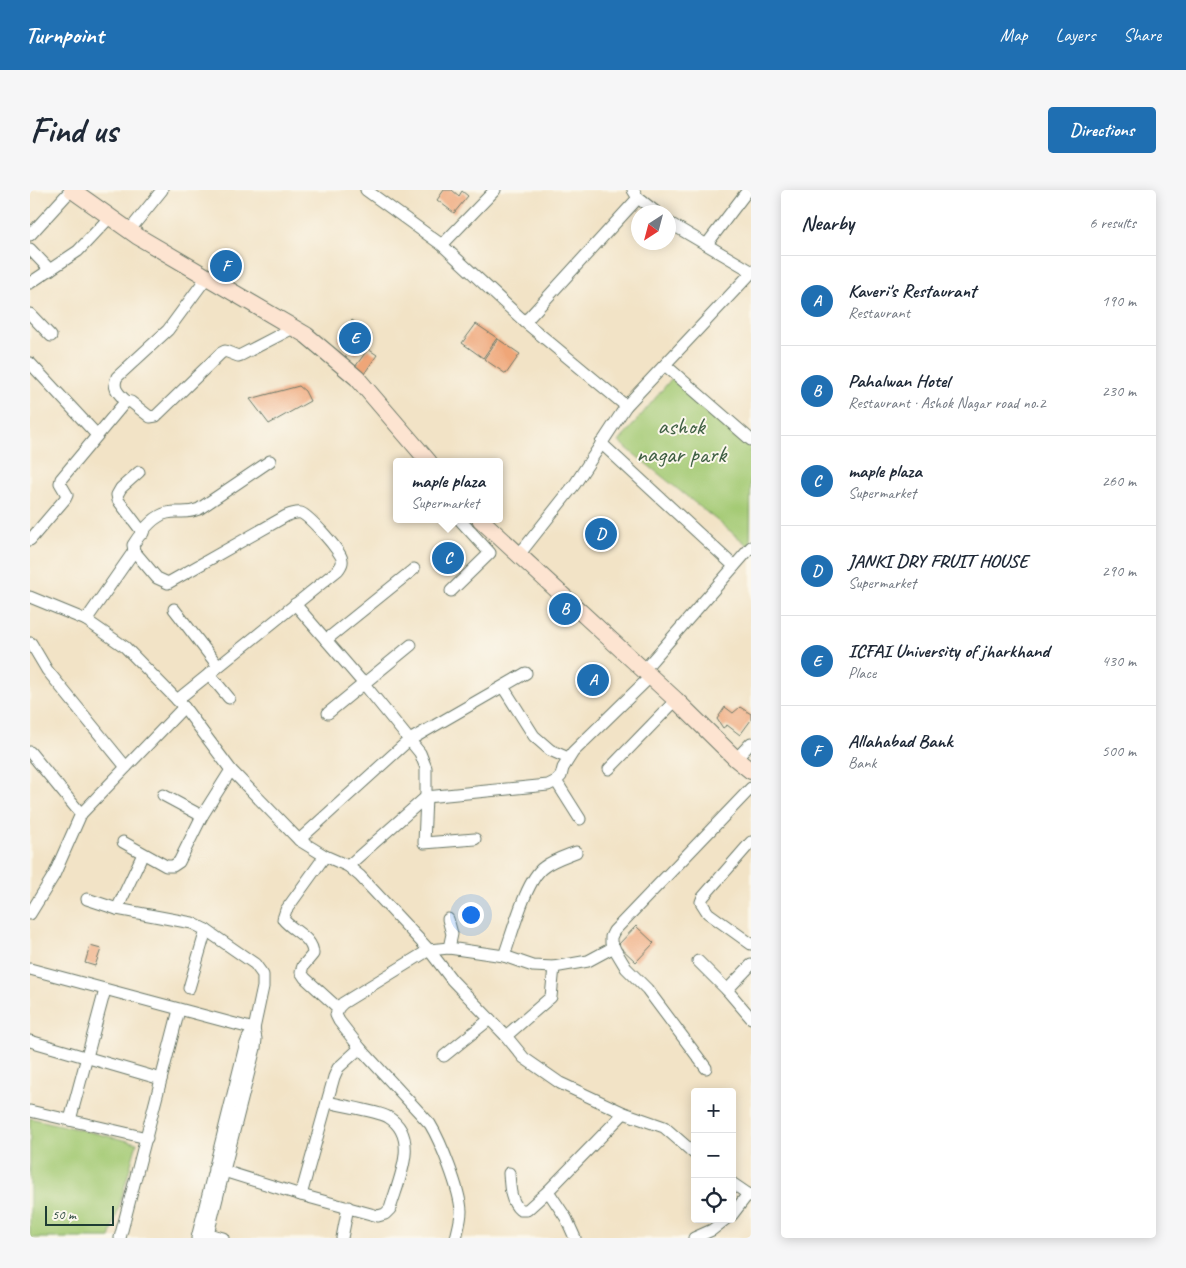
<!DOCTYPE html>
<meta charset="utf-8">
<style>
body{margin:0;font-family:Caveat,sans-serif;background:#f6f6f7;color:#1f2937}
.controls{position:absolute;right:15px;bottom:15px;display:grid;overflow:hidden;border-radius:5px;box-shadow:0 2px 12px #0003}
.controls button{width:45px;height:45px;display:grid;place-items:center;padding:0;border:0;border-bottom:1px solid #e0e1e3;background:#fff;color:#1f2937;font:25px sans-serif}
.compass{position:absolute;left:601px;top:15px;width:45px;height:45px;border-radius:50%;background:#fff;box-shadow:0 2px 12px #0003;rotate:216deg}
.scale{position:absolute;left:15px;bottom:12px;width:69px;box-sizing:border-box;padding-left:5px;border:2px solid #1f3d34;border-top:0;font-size:14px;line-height:18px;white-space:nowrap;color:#1f3d34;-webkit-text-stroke:4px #fbf7ec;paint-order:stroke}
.you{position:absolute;left:440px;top:724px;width:18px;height:18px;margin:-12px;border:4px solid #fff;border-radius:50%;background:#1a73e8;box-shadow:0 0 0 8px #1a73e833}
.badge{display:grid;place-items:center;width:32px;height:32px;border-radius:50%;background:#1f6fb2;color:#fff;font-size:16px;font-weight:700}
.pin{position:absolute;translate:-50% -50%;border:2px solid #fff;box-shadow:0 1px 5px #0006}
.popup{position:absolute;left:363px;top:268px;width:110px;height:65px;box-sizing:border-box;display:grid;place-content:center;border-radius:5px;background:#fff;filter:drop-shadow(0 1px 4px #0005);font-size:16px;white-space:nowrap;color:#747a83}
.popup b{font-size:19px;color:#1f2937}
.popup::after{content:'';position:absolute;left:50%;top:100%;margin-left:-10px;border:10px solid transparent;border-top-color:#fff}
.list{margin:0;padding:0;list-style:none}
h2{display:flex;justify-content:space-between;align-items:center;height:65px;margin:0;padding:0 20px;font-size:21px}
h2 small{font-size:16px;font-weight:400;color:#747a83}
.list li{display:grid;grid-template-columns:32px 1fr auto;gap:15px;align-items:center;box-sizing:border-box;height:90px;padding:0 20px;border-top:1px solid #e0e1e3}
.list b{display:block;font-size:19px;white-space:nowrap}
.list p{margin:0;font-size:16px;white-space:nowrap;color:#747a83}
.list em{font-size:16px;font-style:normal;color:#747a83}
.icon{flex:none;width:28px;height:28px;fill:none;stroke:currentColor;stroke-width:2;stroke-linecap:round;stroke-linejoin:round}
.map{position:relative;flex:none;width:721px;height:1048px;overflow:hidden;border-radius:5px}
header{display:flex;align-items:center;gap:30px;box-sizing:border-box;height:70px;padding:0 25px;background:#1f6fb2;color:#fff}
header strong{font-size:24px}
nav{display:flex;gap:28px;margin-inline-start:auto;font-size:18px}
.intro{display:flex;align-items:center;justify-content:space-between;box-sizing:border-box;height:120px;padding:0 30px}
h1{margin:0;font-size:35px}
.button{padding:12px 22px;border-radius:5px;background:#1f6fb2;color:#fff;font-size:18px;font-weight:700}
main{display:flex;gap:30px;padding:0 30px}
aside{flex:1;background:#fff;border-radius:5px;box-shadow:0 2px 12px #0003}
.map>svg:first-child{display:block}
</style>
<header>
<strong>Turnpoint</strong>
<nav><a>Map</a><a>Layers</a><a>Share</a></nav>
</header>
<div class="intro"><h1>Find us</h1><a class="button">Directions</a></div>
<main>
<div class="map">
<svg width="721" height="1048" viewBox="0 0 721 1048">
<rect width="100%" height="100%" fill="#fbf7ec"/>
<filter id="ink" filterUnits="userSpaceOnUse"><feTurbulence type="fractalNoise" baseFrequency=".02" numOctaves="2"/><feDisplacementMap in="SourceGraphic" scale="10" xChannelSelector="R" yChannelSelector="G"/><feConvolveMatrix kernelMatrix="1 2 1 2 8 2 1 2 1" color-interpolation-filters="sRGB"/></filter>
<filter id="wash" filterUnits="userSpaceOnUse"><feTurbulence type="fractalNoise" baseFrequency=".0096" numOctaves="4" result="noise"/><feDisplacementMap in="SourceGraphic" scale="20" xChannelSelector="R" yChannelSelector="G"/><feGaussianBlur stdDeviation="1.12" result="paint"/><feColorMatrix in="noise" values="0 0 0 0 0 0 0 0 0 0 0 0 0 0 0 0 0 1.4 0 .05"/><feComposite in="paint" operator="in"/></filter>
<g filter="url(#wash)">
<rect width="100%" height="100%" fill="#f2e3c6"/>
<g fill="#a4ca74" stroke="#628454">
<path d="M642 188 721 259 720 357 589 252Z"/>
<path d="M0 928 107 953 80 1048H0Z"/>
</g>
<g id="blocks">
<g fill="#efa678">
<path d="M414 0H422L429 6 432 1 438 6 424 23 407 10Z"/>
<path d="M322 130 342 145 326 164 308 150Z"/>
<path d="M446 134 467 148 453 168 432 153Z"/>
<path d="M468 149 490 164 476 184 454 169Z"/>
<path d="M338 159 347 165 334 184 325 177Z"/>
<path d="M269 196 275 201 280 211 239 234 220 209Z"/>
<path d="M695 517 703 523 710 517 721 524V530L710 545 697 535 693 538 687 529Z"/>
<path d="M606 736 624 753 606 772 588 755Z"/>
<path d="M60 756 71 759 65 776 55 773Z"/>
</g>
</g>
</g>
<g filter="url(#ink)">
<use href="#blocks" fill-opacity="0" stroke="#697767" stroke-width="1"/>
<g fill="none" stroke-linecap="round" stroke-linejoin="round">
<g stroke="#697767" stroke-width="13">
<g id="street">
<path d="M336 0 412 55 495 132 596 216"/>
<path d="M603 0 608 8 626 22"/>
<path d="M638 32 721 81"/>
<path d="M99 41 132 0"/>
<path d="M0 45 41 0"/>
<path d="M677 54 718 0"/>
<path d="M412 55 465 0"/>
<path d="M0 59 20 80"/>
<path d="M0 93 48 61 80 27"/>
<path d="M0 124 21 146"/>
<path d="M495 132 608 8"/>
<path d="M0 173 67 245"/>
<path d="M635 175 721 250"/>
<path d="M96 211C88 203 82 198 87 187L138 140 177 87"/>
<path d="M571 253 704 376"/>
<path d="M109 282 91 298 87 305 88 310 113 343"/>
<path d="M0 350 35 309 37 305 30 293 31 289 96 211 101 212 120 227 126 226 191 163 195 161 208 166 211 165 263 138"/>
<path d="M488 366 545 294 596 216 721 83"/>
<path d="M421 401 460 363 429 329"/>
<path d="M0 407 56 430 95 457 154 517 201 580 269 650 295 666 318 676 330 686 399 760 422 790 476 846 494 868 530 893 594 923 634 937 665 964"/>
<path d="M265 414 334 494 390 563 396 578V607L394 653 445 649"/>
<path d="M144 419 188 476"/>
<path d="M56 430 104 361"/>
<path d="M296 450 384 379"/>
<path d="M1 453 17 480 96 577"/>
<path d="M613 481 721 357"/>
<path d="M179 484 199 508"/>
<path d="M473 497 504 546 520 560 538 568"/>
<path d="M147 510 308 380C310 377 313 374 312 370 312 362 279 326 271 323 266 322 261 324 256 326L138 393 127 388 104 361 103 355C110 344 123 326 137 323 150 320 154 325 169 319L240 271"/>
<path d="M298 523 381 455"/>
<path d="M0 562 51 624"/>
<path d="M706 569 721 553"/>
<path d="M579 579 646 510"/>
<path d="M526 591 550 629"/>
<path d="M133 605 172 626"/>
<path d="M269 650 378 551 496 483"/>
<path d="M93 652 136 676H143L149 672 172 626 201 580"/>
<path d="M721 652 673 707 671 712 678 723 721 754"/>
<path d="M295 666 256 720 253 729C262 741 283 747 283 764L273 776 271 782 275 788 308 818"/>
<path d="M318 676 396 607 518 595 526 591 531 586 533 578 543 562 620 487"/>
<path d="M57 709 87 719 162 733 176 740 225 774 233 785V797L224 839 218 848 215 856 167 1048"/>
<path d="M87 719 113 664"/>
<path d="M0 724 24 685 51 624 154 517"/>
<path d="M418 729 422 744 419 758"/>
<path d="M474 766C482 745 496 689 514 677 523 670 536 666 546 662"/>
<path d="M668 771 697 800 721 828"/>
<path d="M0 779 224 839"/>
<path d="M159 798 176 740"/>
<path d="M697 800 721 775"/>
<path d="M476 846 521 807 524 777"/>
<path d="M0 851 131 889"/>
<path d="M414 866 460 829"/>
<path d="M676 878 617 799 596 778 581 753V747L584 741 721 598"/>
<path d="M0 921 117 948"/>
<path d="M40 930 75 800"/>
<path d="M184 978 271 1005 348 1026 355 1024 360 1019C368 991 391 947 358 927 347 921 312 916 298 912"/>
<path d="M479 983C480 997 480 1011 490 1020H497L518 1001 594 923"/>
<path d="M702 993 721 1006"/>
<path d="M518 1001 536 1028 545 1048"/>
<path d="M271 1005 304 887 308 878 330 858"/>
<path d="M702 1025 718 1004"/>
<path d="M171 1042 193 1048"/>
<path d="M90 1048 149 820"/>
<path d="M177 1048 225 858 226 849 224 839"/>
<path d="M312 1048 318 1017"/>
<path d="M426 1048C428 1039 431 1030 431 1021 430 1000 411 952 400 934L330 858 309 831 306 825 308 818 313 813 399 760 419 758 474 766 503 776 524 777 558 771 584 757"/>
<path d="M664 1048 682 1040 696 1029"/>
</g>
</g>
<g stroke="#697767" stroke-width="18">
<g id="secondary">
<path d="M42 0 107 46 276 145 327 188 399 272"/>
<path d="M450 329 646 510 706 569 721 581"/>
</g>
</g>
<use href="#street" stroke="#fff" stroke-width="11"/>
<use href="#secondary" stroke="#fde4d1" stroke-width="16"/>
</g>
</g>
<g text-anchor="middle" stroke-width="4" stroke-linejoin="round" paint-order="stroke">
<g font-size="24" fill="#406044" stroke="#fbf7ec">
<text x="651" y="244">ashok<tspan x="651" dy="28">nagar park</tspan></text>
</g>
</g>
</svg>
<div class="controls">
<button>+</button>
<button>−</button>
<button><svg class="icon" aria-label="locate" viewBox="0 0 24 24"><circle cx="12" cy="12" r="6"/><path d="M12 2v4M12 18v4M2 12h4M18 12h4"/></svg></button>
</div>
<svg class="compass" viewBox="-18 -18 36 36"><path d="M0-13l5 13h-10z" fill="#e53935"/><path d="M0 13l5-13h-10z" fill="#747a83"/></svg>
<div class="scale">50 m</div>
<div class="you"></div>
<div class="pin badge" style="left:563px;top:490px">A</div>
<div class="pin badge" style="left:535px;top:419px">B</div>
<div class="pin badge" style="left:418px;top:368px">C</div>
<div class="popup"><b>maple plaza</b>Supermarket</div>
<div class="pin badge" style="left:571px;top:344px">D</div>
<div class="pin badge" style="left:325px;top:148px">E</div>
<div class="pin badge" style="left:196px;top:76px">F</div>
</div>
<aside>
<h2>Nearby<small>6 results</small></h2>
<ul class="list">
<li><span class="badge">A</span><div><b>Kaveri's Restaurant</b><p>Restaurant</p></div><em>190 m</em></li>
<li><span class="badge">B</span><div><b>Pahalwan Hotel</b><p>Restaurant · Ashok Nagar road no.2</p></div><em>230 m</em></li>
<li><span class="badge">C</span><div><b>maple plaza</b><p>Supermarket</p></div><em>260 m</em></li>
<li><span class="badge">D</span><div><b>JANKI DRY FRUIT HOUSE</b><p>Supermarket</p></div><em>290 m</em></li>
<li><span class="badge">E</span><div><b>ICFAI University of jharkhand</b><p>Place</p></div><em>430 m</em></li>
<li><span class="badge">F</span><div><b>Allahabad Bank</b><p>Bank</p></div><em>500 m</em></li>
</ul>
</aside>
</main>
